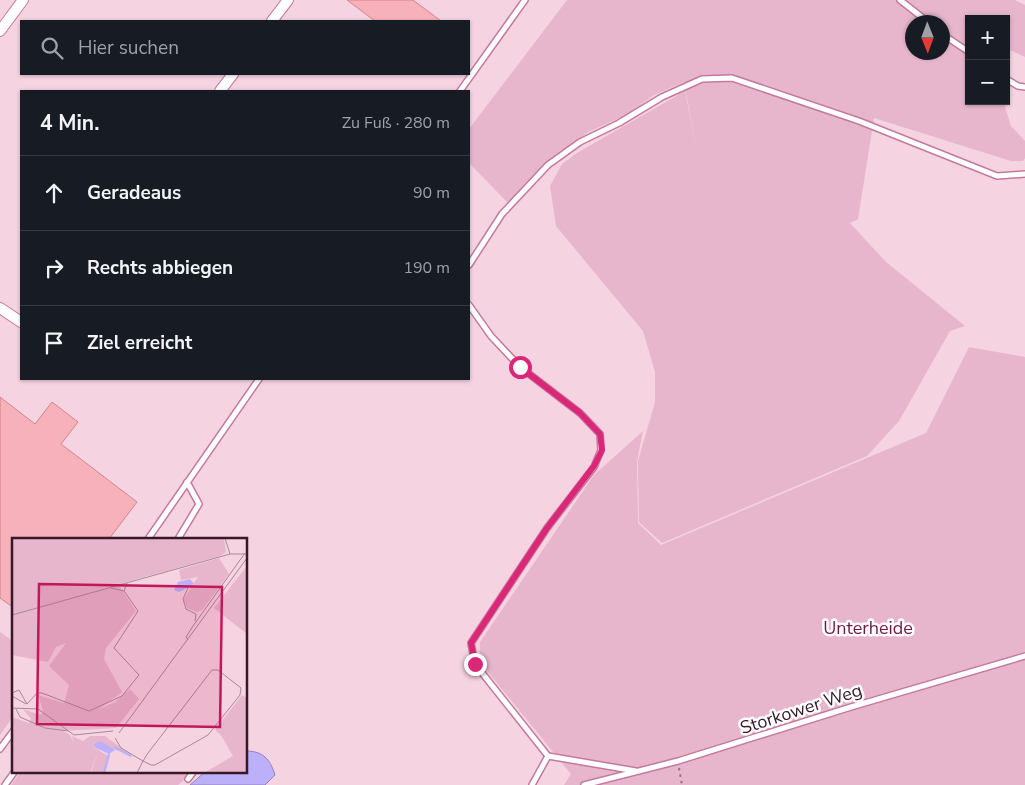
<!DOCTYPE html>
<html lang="de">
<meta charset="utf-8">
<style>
body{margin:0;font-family:"Nunito Sans",sans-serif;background:#242831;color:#f1f3f6}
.controls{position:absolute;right:15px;top:15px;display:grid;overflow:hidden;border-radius:0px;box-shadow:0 1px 4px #0004}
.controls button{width:45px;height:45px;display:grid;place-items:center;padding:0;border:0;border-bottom:1px solid #363941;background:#171b24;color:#f1f3f6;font:25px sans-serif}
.compass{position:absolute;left:905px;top:15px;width:45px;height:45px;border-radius:50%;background:#171b24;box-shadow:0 1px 4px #0004;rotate:179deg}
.stop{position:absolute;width:15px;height:15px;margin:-11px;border:4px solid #db2777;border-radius:50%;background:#fff}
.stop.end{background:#db2777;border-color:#fff;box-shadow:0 1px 5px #0008}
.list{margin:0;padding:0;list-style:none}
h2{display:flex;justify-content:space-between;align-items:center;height:65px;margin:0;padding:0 20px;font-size:21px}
h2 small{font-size:16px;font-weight:400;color:#9ea1a6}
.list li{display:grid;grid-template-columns:32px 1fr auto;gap:15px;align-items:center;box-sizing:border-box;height:75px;padding:0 20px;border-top:1px solid #363941}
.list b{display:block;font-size:19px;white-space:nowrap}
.list em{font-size:16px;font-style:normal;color:#9ea1a6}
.icon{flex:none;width:28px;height:28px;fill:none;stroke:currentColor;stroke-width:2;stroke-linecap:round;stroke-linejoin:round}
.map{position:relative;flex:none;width:1025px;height:785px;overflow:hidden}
.search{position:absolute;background:#171b24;box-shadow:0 1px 4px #0004;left:20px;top:20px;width:450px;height:55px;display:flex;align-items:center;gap:12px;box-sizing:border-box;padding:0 18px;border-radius:0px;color:#9ea1a6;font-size:19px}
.panel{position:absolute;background:#171b24;box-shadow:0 1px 4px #0004;left:20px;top:90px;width:450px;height:290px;border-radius:0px}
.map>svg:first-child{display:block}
</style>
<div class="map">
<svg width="1025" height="785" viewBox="0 0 1025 785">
<rect width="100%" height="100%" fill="#f5d3e1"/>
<g fill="#e7b6cc" fill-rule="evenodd">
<path d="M567 0H1015L1025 5V57L1006 48V19H969V101H1003L1011 126 1025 141V158L1023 161H1011L874 118 858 219 850 223 886 262 965 326 950 331 899 421 867 456 662 543 639 522 638 461 655 402V372L643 331 556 226 550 186 562 164 577 153 685 91 696 147 684 82 654 95 628 114 588 132 558 154 538 171 508 203 469 163V129ZM912 22H942V52H912Z"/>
<path d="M969 347 1025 357V785H564L571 774 479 661 480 642 594 475 643 431 637 461 638 523 661 545 926 433Z"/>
<path d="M0 632 14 642V715L0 735Z"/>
<path d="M21 771H188L183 781 178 785H11Z"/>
</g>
<path fill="#bbb0f9" stroke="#9382ba" d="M246 751C263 751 270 759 275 775L265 785H190L206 771H246Z"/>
<g fill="#f7b1ba" stroke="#d6828e">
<path d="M347 0H413L441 21H375Z"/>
<path d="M0 397 35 424 52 402 78 422 61 444 137 502 109 539H14V608L0 598Z"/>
</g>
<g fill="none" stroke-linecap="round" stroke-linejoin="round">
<g stroke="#c5799d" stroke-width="8">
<g id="service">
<path d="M900 0 928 22"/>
<path d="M942 34 969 52"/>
<path d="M1006 79 1018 86 1025 87"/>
<path d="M460 91 525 0"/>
<path d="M469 265 502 214 548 165 580 142 619 123 662 97 702 79 732 78 859 121 997 176 1025 174"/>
<path d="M469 305 491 336 520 367 580 413 600 434 601 450 594 467 547 528 471 643 475 664 548 756"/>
<path d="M148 539 259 379"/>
<path d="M178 539 199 504 187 482"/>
<path d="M0 749 14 730"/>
<path d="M188 779 194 771"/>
<path d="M5 785 15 771"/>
<path d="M532 785 548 756 636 771"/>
<path d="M584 785 678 761 851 707 1025 656"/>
</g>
</g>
<g stroke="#c5799d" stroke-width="12">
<g id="minor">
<path d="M272 21 288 0"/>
<path d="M0 31 23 0"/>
<path d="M220 91 233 74"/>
<path d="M0 308 21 322"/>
</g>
</g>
<path stroke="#947382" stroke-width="2" stroke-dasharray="2.5 4" stroke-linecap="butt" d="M679 768 682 785"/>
<use href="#service" stroke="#fff" stroke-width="5"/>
<use href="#minor" stroke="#fff" stroke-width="10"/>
</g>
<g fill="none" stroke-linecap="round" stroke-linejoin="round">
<path stroke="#db2777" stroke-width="6" d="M475 664 471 643 547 528 594 466 602 450 600 434 580 413 520 367"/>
</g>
<g text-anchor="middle" stroke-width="5" stroke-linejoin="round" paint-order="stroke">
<g font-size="18" fill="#71184a" stroke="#fff">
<text x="868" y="634">Unterheide</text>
</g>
<g font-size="18" fill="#371827" stroke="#fff">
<text transform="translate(801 709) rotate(-18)" y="6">Storkower Weg</text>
</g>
</g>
<g transform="translate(12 538)">
<rect width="235" height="235" fill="#f5d3e1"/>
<path d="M0 0H212L214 14 208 18 111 45 108 49 124 73 94 110 92 121 110 154 86 172 103 164 118 151 127 161 104 190 51 193 58 197 62 205 60 198 71 203 78 198H93L122 219 85 204 81 207 83 210 96 218 91 235H79L86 214 78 235H0V179L17 185 19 181 11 171 29 177 31 173 26 157 52 165 57 147 37 128 54 105 44 109 36 124 0 117ZM207 20 217 36 190 72 185 74 175 70 171 62 186 39 169 42 167 32ZM235 28V96L202 70ZM230 157 235 160V235H192L221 218 209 197 203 192Z" fill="#e7b6cc"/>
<path d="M178 41 182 46 177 49 167 54 162 52 166 44ZM85 204H90L103 212 97 216 84 210 81 207Z" fill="#bbb0f9"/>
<path fill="none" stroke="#bbb0f9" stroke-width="2.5" d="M102 209 119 218M92 235 97 216"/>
<path fill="none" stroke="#a98897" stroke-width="1" d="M213 0 218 16M99 50 112 53 115 45M176 50 171 61 174 71 184 76 183 83M0 77 218 16H235M176 102 174 99 181 88 233 15M0 155 7 152 15 166 25 155H30L77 173 110 158 127 137 102 110 126 73 112 53M0 158 14 166M0 170 26 171 62 197 101 193M4 171 8 179 33 190 56 193M107 195 235 20M103 200 109 210 131 223 139 227H143L196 197 228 157 229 150 206 132H200L136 215 131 223 125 235"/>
<path fill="#c2185b" fill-opacity="0.15" stroke="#c2185b" stroke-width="2.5" d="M27 46 210 49 208 189 25 186Z"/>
<rect width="235" height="235" fill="none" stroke="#371827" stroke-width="2.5"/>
</g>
</svg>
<div class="controls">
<button>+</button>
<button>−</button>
</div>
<svg class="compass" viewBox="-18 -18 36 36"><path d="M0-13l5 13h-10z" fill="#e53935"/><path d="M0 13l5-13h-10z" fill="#9ea1a6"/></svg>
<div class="stop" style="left:520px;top:367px"></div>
<div class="stop end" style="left:475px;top:664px"></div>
<div class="search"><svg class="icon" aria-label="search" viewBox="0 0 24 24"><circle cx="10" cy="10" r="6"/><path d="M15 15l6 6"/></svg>Hier suchen</div>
<section class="panel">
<h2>4 Min.<small>Zu Fuß · 280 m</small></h2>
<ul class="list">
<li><svg class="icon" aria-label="ahead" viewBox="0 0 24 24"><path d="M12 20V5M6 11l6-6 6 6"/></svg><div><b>Geradeaus</b></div><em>90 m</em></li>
<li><svg class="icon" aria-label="right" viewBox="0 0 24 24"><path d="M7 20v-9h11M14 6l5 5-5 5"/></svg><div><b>Rechts abbiegen</b></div><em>190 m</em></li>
<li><svg class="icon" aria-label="arrive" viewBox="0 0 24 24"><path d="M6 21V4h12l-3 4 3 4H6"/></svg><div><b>Ziel erreicht</b></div></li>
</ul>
</section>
</div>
